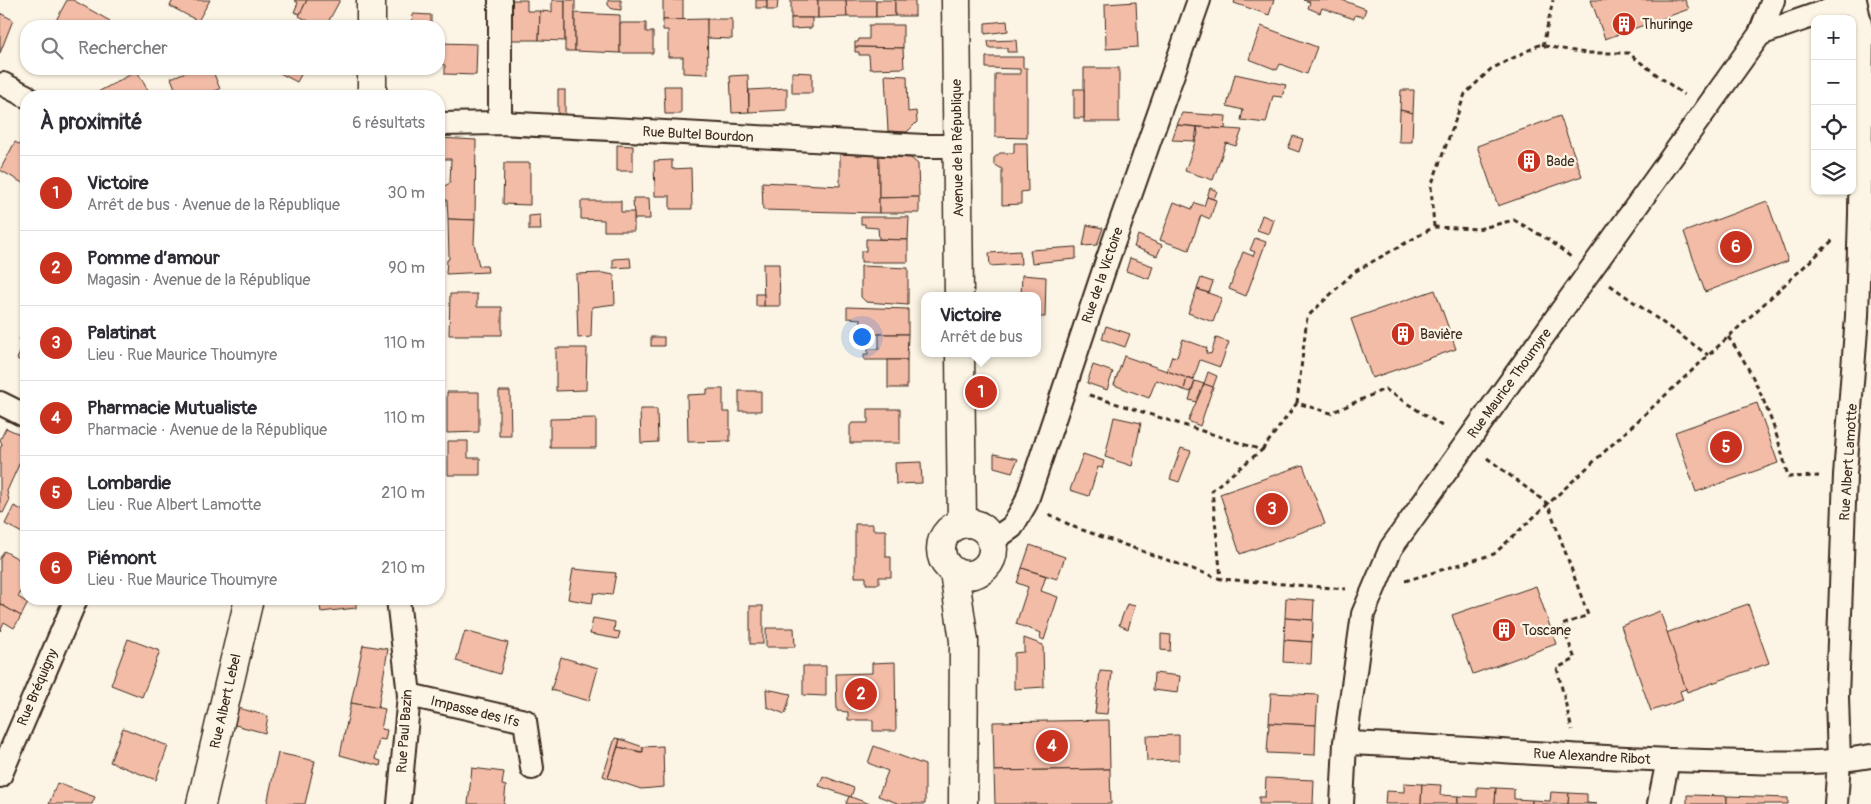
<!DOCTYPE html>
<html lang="fr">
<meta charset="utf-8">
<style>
body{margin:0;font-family:Pangolin,sans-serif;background:#f2f2f3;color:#2b2b33}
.controls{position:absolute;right:15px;top:15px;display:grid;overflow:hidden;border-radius:10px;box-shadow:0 1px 4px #0004}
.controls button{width:45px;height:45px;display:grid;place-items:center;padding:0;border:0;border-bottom:1px solid #e1e1e2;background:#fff;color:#2b2b33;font:25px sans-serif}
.you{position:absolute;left:861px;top:336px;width:18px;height:18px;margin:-12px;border:4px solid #fff;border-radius:50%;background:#1a73e8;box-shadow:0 0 0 8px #1a73e833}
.badge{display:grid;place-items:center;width:32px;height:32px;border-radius:50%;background:#c8321e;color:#fff;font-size:16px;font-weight:700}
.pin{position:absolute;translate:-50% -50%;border:2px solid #fff;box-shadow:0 1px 5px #0006}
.popup{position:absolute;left:921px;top:292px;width:120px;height:65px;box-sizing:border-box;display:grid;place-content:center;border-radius:10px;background:#fff;filter:drop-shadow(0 1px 4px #0005);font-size:16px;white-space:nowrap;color:#7c7c81}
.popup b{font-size:19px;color:#2b2b33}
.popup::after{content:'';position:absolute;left:50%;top:100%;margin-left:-10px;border:10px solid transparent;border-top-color:#fff}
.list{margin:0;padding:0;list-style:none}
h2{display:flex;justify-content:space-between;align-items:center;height:65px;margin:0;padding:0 20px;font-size:21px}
h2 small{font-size:16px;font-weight:400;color:#7c7c81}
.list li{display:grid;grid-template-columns:32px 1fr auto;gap:15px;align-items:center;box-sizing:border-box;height:75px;padding:0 20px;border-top:1px solid #e1e1e2}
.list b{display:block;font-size:19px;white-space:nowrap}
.list p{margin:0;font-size:16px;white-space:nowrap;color:#7c7c81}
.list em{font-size:16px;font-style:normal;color:#7c7c81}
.icon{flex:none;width:28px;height:28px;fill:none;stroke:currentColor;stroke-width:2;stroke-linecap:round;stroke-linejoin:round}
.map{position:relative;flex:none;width:1871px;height:804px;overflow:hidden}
.search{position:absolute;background:#fff;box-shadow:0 1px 4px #0004;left:20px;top:20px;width:425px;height:55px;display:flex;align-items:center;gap:12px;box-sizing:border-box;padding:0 18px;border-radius:20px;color:#7c7c81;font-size:19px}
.panel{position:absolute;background:#fff;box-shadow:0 1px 4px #0004;left:20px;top:90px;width:425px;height:515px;border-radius:20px}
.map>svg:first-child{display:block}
</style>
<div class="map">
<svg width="1871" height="804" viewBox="0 0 1871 804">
<rect width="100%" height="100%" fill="#fcf5e5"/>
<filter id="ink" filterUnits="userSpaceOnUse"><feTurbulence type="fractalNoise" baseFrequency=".02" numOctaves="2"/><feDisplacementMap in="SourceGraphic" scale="10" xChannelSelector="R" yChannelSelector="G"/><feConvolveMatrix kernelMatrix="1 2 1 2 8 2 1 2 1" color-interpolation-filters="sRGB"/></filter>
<g filter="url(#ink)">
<g fill="#f3bca7" stroke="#3b2a1e">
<path d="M67 0H73L110 21 107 26H53Z"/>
<path d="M173 0H210L198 21 170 6Z"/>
<path d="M294 0H307L300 14 294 12 298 3Z"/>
<path d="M307 0H340L326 26H318L299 16Z"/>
<path d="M511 0H527V11H540L539 40H511Z"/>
<path d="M552 0H565V41L539 40 540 11 552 12Z"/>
<rect x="565" y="0" width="10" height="51"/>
<path d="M608 0H621V10L612 9 608 5Z"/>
<rect x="663" y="0" width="20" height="20"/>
<rect x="756" y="0" width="11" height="8"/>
<path d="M767 0H778L777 10H767Z"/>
<rect x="791" y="0" width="27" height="18"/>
<path d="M818 0H846L847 17 818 18Z"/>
<path d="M846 0H876V17H847Z"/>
<path d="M876 0H895V16L876 17Z"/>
<rect x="895" y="0" width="20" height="16"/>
<path d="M1235 0H1274L1269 15 1234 3Z"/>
<path d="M1303 0H1342L1366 9 1363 17 1355 15 1354 19 1322 8 1320 13 1308 8 1310 2Z"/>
<path d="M1591 0H1685L1689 9 1605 39Z"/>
<path d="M1136 2 1138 47 1106 49 1105 4Z"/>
<path d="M0 13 13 20 0 53Z"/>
<path d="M575 13 620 15V53L575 51Z"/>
<path d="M413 14 431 15V26H412Z"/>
<path d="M791 18H812V28L791 29Z"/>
<path d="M707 19 708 74 683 73V57H668V30H663V20Z"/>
<path d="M707 19H732V39L707 38Z"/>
<path d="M1007 21 1008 31 985 34V23Z"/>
<path d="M620 23H646V32H653V53H620Z"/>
<path d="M869 25H903V48L855 47V42H858L859 39H869Z"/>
<path d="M1261 26 1317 47 1307 74 1280 64 1277 70 1249 59Z"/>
<path d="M1016 40 1017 52H1007V48H989L988 41Z"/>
<path d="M439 43 477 44 476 75 445 74V65L439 64Z"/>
<path d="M855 47 903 48 904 68 870 69 869 55H859V52H855Z"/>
<path d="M986 57H1023V68H1027V138L995 137V74H1020V69L986 68Z"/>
<rect x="1084" y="68" width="35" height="54"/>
<path d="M193 69H212L220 89 203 96H178L171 78Z"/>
<path d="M272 69H304L297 82Z"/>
<path d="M137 71 151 96H100L98 92Z"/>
<path d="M792 72 812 73V93H792Z"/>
<path d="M1235 74 1286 85 1282 97 1273 96 1266 123 1241 120 1243 110 1227 106Z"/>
<path d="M748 75 749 112 732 113 730 76Z"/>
<path d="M885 75 907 76 908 112 916 111 917 122 907 132 888 131Z"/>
<path d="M664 86H681V114H665Z"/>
<path d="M787 88V110L749 112V90Z"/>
<rect x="1074" y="89" width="10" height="29"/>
<rect x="558" y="90" width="7" height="28"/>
<path d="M1401 90H1414L1413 113 1400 110Z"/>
<path d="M1400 110 1413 113 1412 142H1399Z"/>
<path d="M1182 113 1226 116 1225 129 1177 125Z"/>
<path d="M1560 116 1582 176 1498 206 1477 146Z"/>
<path d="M1177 125 1197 127 1195 141 1172 140Z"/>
<path d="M1197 127 1242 130 1236 146 1226 143 1213 180 1185 171 1198 134Z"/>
<path d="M1293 136 1303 139 1299 152 1288 148Z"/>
<path d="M439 138 476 140 475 220 448 219 447 200 441 198V188L450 183 451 159H439Z"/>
<path d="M15 142 26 148V185L0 170Z"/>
<path d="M1014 143H1027L1028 191 1021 192V204L1002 205V169L994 164V158L1000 153H1014Z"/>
<path d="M617 145 633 146V171H617Z"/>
<path d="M840 154 879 156V213L763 210 762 182 840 186Z"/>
<path d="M879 156 911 158 918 164 919 197 879 198Z"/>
<path d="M672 160V169L691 168 692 209H670V196H655L654 161Z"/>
<path d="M504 163H530V205L503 204Z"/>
<path d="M1210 188 1217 191 1214 199 1207 197Z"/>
<path d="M919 197V213H879V198Z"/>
<path d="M1207 197 1216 200 1210 219 1201 215 1189 250 1160 240 1174 202 1192 209 1195 203 1204 206Z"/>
<path d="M633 198H649L650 219H634Z"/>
<path d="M581 201H621V212H634V231H604V220L581 219Z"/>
<path d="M1767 201 1788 261 1705 292 1684 232Z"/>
<path d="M540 215 541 230H529V216Z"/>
<path d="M1262 215 1274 220 1269 234 1257 230Z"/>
<path d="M861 217H909L908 240 879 239 878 228 865 227V224H861Z"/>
<path d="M448 219 475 220 474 243 479 266H487L488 272 446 274 447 260 449 259Z"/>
<path d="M1087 225 1103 228 1097 245 1083 246Z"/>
<path d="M1138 235 1162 245 1157 256 1134 247Z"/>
<path d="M1255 238 1266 242 1246 296 1229 289 1243 252 1253 256 1255 252 1250 250Z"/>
<path d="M866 239 908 240V262H861V251H866Z"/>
<path d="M1076 247V259L1032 263 1030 250Z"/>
<path d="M1020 251 1021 264 990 266 989 253Z"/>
<path d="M630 258 631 267 613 268V259Z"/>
<path d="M1130 258 1153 266 1149 279 1126 271Z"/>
<path d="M763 264H779L780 306H764Z"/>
<path d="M861 266 908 268V305L866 302 861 297Z"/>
<path d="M603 273 614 275 615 304 592 307 591 337 578 338 576 274Z"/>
<path d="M1022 275 1046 277 1045 317H1037V296H1021Z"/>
<path d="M1201 278 1213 282 1209 293 1197 289Z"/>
<path d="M1197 289 1222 298 1213 322 1188 313Z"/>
<path d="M1435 290 1456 349 1372 378 1351 319Z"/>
<path d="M450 294H477V307H502V335H449Z"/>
<rect x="756" y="294" width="8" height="12"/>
<path d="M847 307 908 309V334H861V319L847 318Z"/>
<path d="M1106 326 1130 334 1125 347 1102 339Z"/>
<path d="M25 329 26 330 25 343 19 340Z"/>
<path d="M879 334H908L907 360H864V354H868V349H879Z"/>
<rect x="651" y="337" width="13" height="9"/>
<path d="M1216 338 1229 342 1220 367 1200 360 1193 380 1167 371 1172 356 1177 357 1183 339 1207 348 1206 353 1211 354Z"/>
<path d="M26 340V364L17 359Z"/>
<path d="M556 348H587L586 390 556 391Z"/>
<path d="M1124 356 1187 378 1184 390 1156 380 1149 398 1114 385Z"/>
<rect x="888" y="360" width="19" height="28"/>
<path d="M1093 365 1113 372 1107 390 1087 383Z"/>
<path d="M1208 372 1217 376 1213 387 1204 384Z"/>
<path d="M1187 378 1195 381 1191 392 1184 390Z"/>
<path d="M1195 381 1204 384 1197 402 1189 400Z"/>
<path d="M1204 384 1213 387 1200 426 1188 421Z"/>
<path d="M707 389H723V412H730V441L688 442 687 395 707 394Z"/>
<path d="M499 391H510L511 436H499Z"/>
<rect x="739" y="391" width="22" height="20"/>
<path d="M447 392H479V432L447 433Z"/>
<path d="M1757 403 1778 463 1696 492 1675 432Z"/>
<path d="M640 409H657L658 442 641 443Z"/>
<path d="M868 409H900V443H850V426L852 423H868Z"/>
<path d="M1114 417 1141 423 1132 466 1105 457Z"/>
<path d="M596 418V448H550V419Z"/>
<path d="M6 428 26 437V449L7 491 9 501 3 513 0 512V449L2 444 0 440Z"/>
<path d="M448 441H468V458H480V475H448Z"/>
<path d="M1181 448 1191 451 1179 482 1170 479Z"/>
<path d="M994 454 1018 459 1012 472 994 467Z"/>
<path d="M1083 454 1104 461 1102 468 1098 467 1089 496 1070 490Z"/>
<path d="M921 462 922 483 896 484 895 463Z"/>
<path d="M1303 465 1325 524 1240 554 1220 494Z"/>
<path d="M14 506 26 512V535L5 524Z"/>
<path d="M855 524H873V530H886V557H891V577H879V584H866V577H855Z"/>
<path d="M1030 545 1065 557 1057 579 1022 568Z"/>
<path d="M4 551 26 563V583L18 597 28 603 21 616 0 604V558Z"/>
<path d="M1022 568 1046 576 1041 591 1058 597 1044 640 1040 638 1041 633 1016 624 1028 587 1017 583Z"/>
<path d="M573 569 616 573 612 595 594 593 592 603 568 599Z"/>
<path d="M1536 586 1556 644 1473 674 1452 615Z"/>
<path d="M1286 598 1314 600 1313 620 1285 618Z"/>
<path d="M319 599H356V608L321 612Z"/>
<path d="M0 604 21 616 14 628 4 622 0 631Z"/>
<path d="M1127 604 1135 606 1128 629 1119 625Z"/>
<path d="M1748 604 1769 663 1687 692 1666 633Z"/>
<rect x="750" y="606" width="13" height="38"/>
<path d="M1660 611 1686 689 1680 691 1683 700 1651 711 1621 626Z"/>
<path d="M593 618 615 622 614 631 620 632 618 639 590 634Z"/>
<path d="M1285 618 1313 620 1312 642 1284 640Z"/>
<path d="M766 628H794L795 647H766Z"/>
<path d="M465 631 508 643 500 674 456 661Z"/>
<path d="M1161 634 1171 635 1170 651 1161 650Z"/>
<path d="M1024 638 1043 645 1044 687 1014 689V653L1024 652Z"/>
<path d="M128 639 160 651 142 697 111 685Z"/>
<path d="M1284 640 1312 642 1311 664 1283 662Z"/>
<path d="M363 645 388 649 378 708 351 703Z"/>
<path d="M561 657 598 668 589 701 551 690Z"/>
<path d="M895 662 896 731H873V720H848V712L837 711 836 674 872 673V663Z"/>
<path d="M803 666H826V696L803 695Z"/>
<path d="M1100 671 1112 672 1107 714 1095 713Z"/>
<path d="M1154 673 1180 676 1178 693 1153 690Z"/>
<path d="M766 689 791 694 785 714 767 707Z"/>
<path d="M1271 693 1318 695 1316 725 1269 723Z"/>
<path d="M351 703 385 709 381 729 387 730 385 740 379 739 375 759 381 761 380 766 340 755Z"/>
<path d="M238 708 268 716 265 733 235 725Z"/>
<path d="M1109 720 1110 769 994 771 993 722Z"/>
<path d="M1269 723 1316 725 1315 755 1267 753Z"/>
<path d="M123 728 168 746 156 780 110 762Z"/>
<path d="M1179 735V760L1147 761 1146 736Z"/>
<path d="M615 738 620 739 608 778 603 776Z"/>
<path d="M620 739 643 747V752L618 747Z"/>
<path d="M663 746 664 787 641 789 608 778 618 747 639 752H643V747Z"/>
<path d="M874 746 925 765V804H900L878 796 888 771 868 763Z"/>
<path d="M278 753 315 761 305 804H267Z"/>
<path d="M472 768 504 772 502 785 506 786 504 804H468Z"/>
<path d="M1110 769 1111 804H995L994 771Z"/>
<path d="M823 776 854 788 851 797 819 786Z"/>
<path d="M1266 778 1314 780 1313 804H1259V797H1265Z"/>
<path d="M57 783 95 797 92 804H49Z"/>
<path d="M1404 783 1422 784 1421 804H1385L1386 791 1404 792Z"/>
<path d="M1422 784 1441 785 1440 795 1458 796V804H1421Z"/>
<path d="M1477 787 1496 788 1495 804H1458V796L1477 797Z"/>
<path d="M1496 788 1514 789V799L1532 800V804H1495Z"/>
<path d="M1551 792 1569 793 1568 804H1532V800L1550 801Z"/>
<path d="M1569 793 1587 794V803L1597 804H1568Z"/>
<path d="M1687 795 1727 796V804H1687Z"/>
<path d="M849 796 851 797 870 804H846Z"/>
<path d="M1727 796 1788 798V804H1727Z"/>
</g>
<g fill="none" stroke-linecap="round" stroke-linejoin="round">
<g stroke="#3b2a1e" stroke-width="26">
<g id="minor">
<path d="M500 0V123"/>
<path d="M1760 34 1855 1"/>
<path d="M3 84 26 96"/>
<path d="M439 124 500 123 924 146H957"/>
<path d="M0 403 26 416"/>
<path d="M992 541 1012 527 1026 503 1107 261 1199 0"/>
<path d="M398 599 409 695 399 804"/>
<path d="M409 695 525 721 532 768"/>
<path d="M1345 743C1465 747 1585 758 1705 761 1761 762 1816 766 1871 756"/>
<path d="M0 776 76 599"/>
<path d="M1342 804 1345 743 1363 614 1391 548 1760 34 1773 0"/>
<path d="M1659 804 1668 760"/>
<path d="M1836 804 1839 761 1837 697 1845 475 1857 316 1860 214 1862 33 1855 0"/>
</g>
</g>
<g stroke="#3b2a1e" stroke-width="31">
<g id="tertiary">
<path d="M371 0V26"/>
<path d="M372 69V96"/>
<path d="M201 804 249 599"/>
</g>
</g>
<g stroke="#3b2a1e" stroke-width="31">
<g id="secondary">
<path d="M956 0 959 296"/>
<path d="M960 353 962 524"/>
<circle cx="967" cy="549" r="26"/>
<path d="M954 572 964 641 963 804"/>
</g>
</g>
<g stroke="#3b2a1e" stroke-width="3" stroke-dasharray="5 4" stroke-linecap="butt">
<path d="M1543 46 1553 0"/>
<path d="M1434 227 1431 186 1465 94 1491 69 1539 45 1586 53H1628L1684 95"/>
<path d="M1610 285 1708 355"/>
<path d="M1728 337C1756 373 1778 432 1788 477L1819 476"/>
<path d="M1089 395 1262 450 1212 490 1221 579"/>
<path d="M1297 403 1307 317 1354 272 1434 227 1478 229 1514 220 1549 240 1571 257"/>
<path d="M1262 450 1297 403 1331 413 1385 389 1445 428"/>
<path d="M1487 458 1548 504 1588 615 1562 625 1575 659 1557 668 1572 730"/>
<path d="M1049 514 1074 527 1221 579 1346 589"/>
<path d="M1405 581 1494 554 1834 239"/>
</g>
<use href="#minor" stroke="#fcf5e5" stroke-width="22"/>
<use href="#tertiary" stroke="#fcf5e5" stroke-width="28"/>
<use href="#secondary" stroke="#fcf5e5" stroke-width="28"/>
</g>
</g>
<defs>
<g id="building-disc" transform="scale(1.25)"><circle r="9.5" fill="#c8321e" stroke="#fcf5e5"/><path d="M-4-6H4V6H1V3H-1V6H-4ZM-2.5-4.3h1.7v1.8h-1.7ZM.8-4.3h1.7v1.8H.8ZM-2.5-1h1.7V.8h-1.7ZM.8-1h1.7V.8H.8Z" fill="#fff"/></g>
</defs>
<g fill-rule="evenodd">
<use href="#building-disc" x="1624" y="24"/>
<use href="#building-disc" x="1529" y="161"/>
<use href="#building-disc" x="1403" y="334"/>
<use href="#building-disc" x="1504" y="630"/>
</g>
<g text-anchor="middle" stroke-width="4.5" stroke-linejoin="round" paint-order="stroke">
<g font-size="14" fill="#3b2a1e" stroke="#fcf5e5" text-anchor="start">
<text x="1642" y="29">Thuringe</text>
<text x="1546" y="166">Bade</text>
<text x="1420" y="339">Bavière</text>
<text x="1522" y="635">Toscane</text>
</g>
<g font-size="14" fill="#3b2a1e" stroke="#fcf5e5">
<text transform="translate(698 134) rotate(3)" y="5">Rue Bultel Bourdon</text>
<text transform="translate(957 148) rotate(-91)" y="5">Avenue de la République</text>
<text transform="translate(1102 275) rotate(-71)" y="5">Rue de la Victoire</text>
<text transform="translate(1509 383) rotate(-54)" y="5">Rue Maurice Thoumyre</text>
<text transform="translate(1848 462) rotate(-86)" y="5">Rue Albert Lamotte</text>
<text transform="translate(37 687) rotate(-67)" y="5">Rue Bréquigny</text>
<text transform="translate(225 701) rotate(-77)" y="5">Rue Albert Lebel</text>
<text transform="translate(475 711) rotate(14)" y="5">Impasse des Ifs</text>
<text transform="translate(404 731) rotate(-86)" y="5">Rue Paul Bazin</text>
<text transform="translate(1592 756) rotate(3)" y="5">Rue Alexandre Ribot</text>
</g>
</g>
</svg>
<div class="controls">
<button>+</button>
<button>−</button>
<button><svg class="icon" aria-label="locate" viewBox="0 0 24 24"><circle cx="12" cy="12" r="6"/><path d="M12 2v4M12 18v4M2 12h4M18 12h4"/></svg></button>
<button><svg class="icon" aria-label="layers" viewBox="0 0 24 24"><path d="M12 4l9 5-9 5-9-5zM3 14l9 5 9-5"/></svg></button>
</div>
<div class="you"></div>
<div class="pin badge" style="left:981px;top:392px">1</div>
<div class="popup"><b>Victoire</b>Arrêt de bus</div>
<div class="pin badge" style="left:861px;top:694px">2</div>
<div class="pin badge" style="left:1272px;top:509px">3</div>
<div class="pin badge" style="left:1052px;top:746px">4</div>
<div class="pin badge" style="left:1726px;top:447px">5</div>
<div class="pin badge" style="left:1736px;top:247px">6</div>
<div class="search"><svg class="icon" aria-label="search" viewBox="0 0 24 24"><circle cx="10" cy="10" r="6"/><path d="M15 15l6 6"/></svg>Rechercher</div>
<section class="panel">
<h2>À proximité<small>6 résultats</small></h2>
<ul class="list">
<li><span class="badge">1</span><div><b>Victoire</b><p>Arrêt de bus · Avenue de la République</p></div><em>30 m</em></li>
<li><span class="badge">2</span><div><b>Pomme d’amour</b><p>Magasin · Avenue de la République</p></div><em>90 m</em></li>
<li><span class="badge">3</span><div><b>Palatinat</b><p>Lieu · Rue Maurice Thoumyre</p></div><em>110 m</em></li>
<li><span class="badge">4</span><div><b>Pharmacie Mutualiste</b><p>Pharmacie · Avenue de la République</p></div><em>110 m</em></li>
<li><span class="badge">5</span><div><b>Lombardie</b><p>Lieu · Rue Albert Lamotte</p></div><em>210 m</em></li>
<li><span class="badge">6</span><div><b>Piémont</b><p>Lieu · Rue Maurice Thoumyre</p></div><em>210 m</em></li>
</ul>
</section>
</div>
